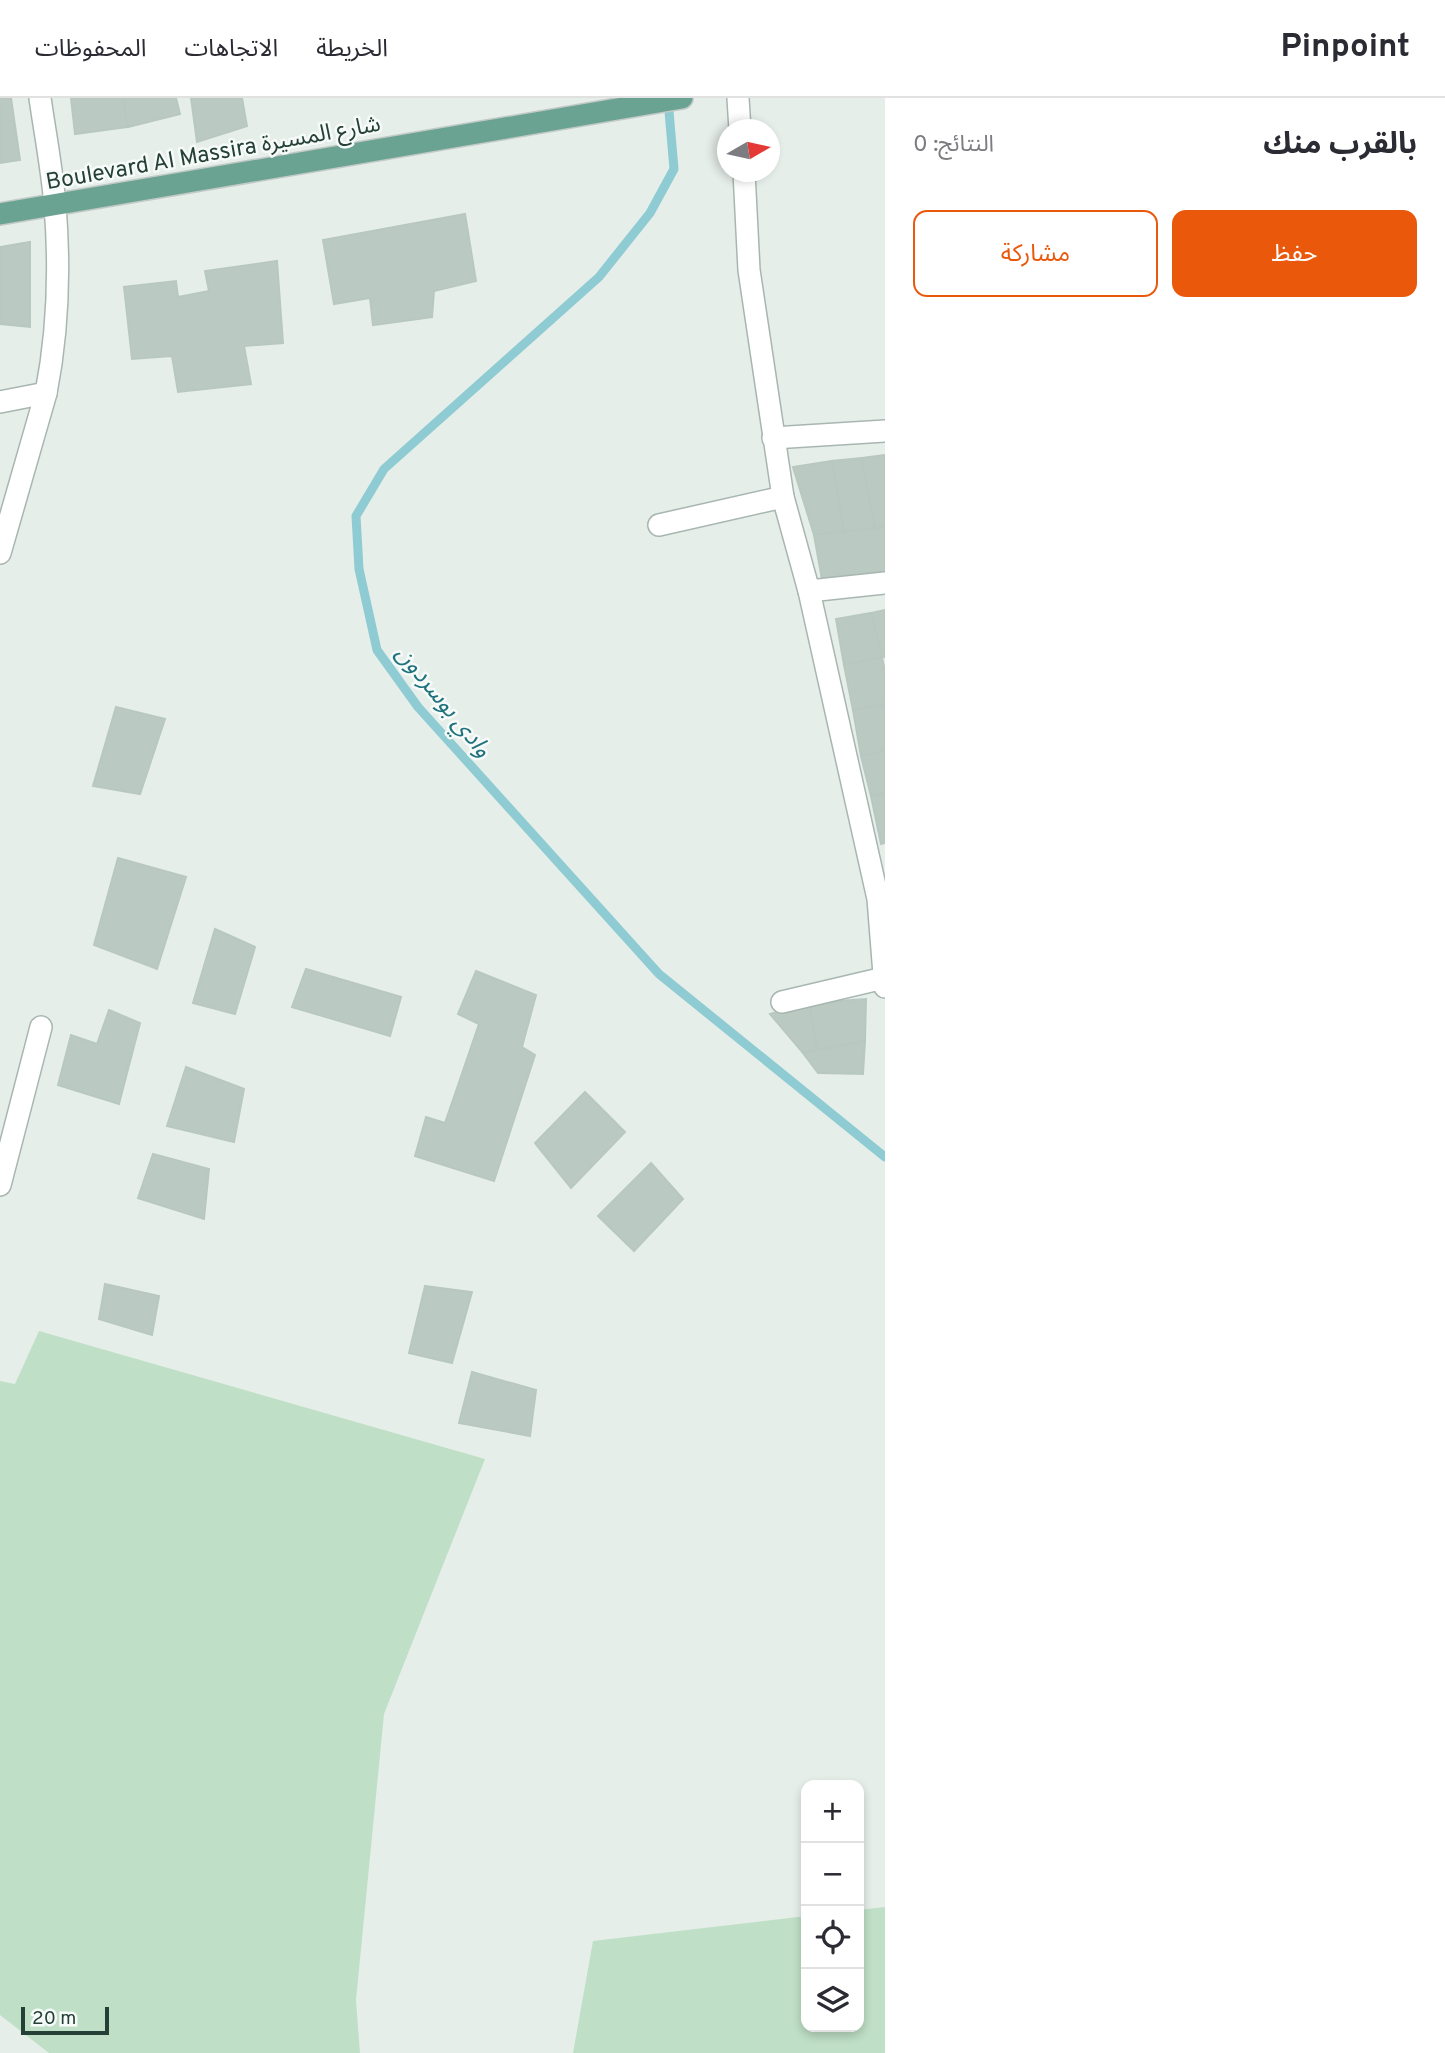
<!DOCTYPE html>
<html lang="ar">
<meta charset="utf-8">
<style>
body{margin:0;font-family:Overpass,"Noto Sans Arabic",sans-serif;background:#f7f7f7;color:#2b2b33;direction:rtl}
.controls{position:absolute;right:21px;bottom:21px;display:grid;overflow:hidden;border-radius:14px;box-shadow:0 4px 10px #0003}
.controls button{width:63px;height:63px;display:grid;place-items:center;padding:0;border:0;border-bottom:2px solid #e1e1e2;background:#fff;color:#2b2b33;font:35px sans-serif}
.compass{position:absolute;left:717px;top:21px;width:63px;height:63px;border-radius:50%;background:#fff;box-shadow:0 4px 10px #0003;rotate:81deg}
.scale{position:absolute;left:21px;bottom:18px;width:88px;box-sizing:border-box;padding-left:7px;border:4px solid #244037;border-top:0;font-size:19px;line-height:24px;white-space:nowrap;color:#244037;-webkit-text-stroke:5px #f6faf8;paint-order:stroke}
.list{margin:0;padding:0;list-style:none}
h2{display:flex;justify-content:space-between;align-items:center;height:91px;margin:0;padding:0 28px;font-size:30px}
h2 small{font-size:23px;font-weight:400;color:#7c7c81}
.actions{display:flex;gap:14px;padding:21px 28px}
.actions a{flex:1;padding:16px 0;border:2px solid #ea580c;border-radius:14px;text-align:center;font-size:24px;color:#ea580c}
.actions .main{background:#ea580c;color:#fff}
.icon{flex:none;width:38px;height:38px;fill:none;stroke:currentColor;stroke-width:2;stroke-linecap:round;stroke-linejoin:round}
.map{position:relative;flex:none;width:885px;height:1955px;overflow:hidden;direction:ltr}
header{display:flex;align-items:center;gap:42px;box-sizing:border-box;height:98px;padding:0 35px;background:#fff;border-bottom:2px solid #e1e1e2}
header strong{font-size:33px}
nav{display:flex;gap:38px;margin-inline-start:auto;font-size:24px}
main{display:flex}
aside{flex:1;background:#fff}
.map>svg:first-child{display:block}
</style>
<header>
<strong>Pinpoint</strong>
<nav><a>الخريطة</a><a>الاتجاهات</a><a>المحفوظات</a></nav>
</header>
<main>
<aside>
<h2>بالقرب منك<small>النتائج: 0</small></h2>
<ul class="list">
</ul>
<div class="actions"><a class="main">حفظ</a><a>مشاركة</a></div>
</aside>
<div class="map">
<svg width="885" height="1955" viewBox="0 0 885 1955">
<rect width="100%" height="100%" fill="#e6eeea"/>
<g fill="#bfdfc6">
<path d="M39 1233 485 1361 384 1616 356 1902 360 1955H49L0 1917V1283L15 1286Z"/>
<path d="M885 1809V1955H573L593 1843 806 1818V1929H859V1812Z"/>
</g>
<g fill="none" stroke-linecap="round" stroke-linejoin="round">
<path stroke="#8fcbd2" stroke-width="9" d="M668 2 674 71 650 115 599 179 384 371 356 418 359 471 377 552 418 609 659 876 885 1059"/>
</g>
<g fill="#bbc9c3" stroke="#b8c8c0" stroke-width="2">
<path d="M11 0 20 62 0 65V1Z"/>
<path d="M71 0H123L128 29 75 36Z"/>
<path d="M123 0H176L180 16 128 29Z"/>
<path d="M191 0H242L247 28 197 44Z"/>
<path d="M465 116 476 183 434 193 432 219 373 227 370 200 334 206 323 142Z"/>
<path d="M30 144V229L0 226V149Z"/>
<path d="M277 163 283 245 244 248 251 286 178 294 172 258 132 261 124 189 176 183 178 199 209 193 205 173Z"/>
<path d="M885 357V429L875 430 861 360Z"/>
<path d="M861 360 875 430 844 433 832 363Z"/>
<path d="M832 363 844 433 814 437 793 369Z"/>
<path d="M885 429V479L823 487 814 437Z"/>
<path d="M885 512V559H882L871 515Z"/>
<path d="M871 515 882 559 844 567 836 521Z"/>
<path d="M882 559 885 573V606L853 612 844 567Z"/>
<path d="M885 606V653L861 658 853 612Z"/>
<path d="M116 609 165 621 140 696 93 688Z"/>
<path d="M885 653V695L871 698 861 658Z"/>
<path d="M885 695V745L881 746 871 698Z"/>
<path d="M118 760 186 779 157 871 94 847Z"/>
<path d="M215 831 255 849 235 916 193 905Z"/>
<path d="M306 871 401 899 390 938 292 909Z"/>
<path d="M476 873 536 897 522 949 535 957 494 1083 415 1058 426 1019 445 1025 479 926 458 916Z"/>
<path d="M866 901 865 943 817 952 809 905Z"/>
<path d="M809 905 817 952 803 955 770 916Z"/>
<path d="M109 912 140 925 119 1006 58 987 71 937 97 946Z"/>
<path d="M865 943 863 976 818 975 803 955Z"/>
<path d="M186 969 244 991 234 1044 167 1028Z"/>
<path d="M585 994 625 1034 571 1090 535 1045Z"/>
<path d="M153 1056 209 1071 204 1121 138 1100Z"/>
<path d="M651 1065 683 1101 634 1153 598 1118Z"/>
<path d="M105 1186 159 1198 152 1237 99 1221Z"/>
<path d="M425 1188 472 1194 452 1265 409 1255Z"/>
<path d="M472 1274 536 1292 530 1338 459 1325Z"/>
</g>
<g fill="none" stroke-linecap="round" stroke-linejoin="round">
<g stroke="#a8b6b1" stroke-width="24">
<g id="minor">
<path d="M738 0 740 32"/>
<path d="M744 74 749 172 783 399 809 493 878 801 885 889"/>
<path d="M0 304 46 295"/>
<path d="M773 340 885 333"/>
<path d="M659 427 783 399"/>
<path d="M0 455 46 295C58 234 60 169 55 107 52 71 45 35 40 0"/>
<path d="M809 493 885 485"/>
<path d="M782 904 884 880"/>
<path d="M0 1087 41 929"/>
</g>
</g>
<g stroke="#c2cac7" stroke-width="24">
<path id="major" d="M0 116 682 0"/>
</g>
<use href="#minor" stroke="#fff" stroke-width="21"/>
<use href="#major" stroke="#6ba392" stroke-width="21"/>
</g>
<g text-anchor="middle" stroke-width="5" stroke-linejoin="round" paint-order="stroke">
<g font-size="23" fill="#244037" stroke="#f6faf8">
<text transform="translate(213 54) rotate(-10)" y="8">Boulevard Al Massira شارع المسيرة</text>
</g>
<g font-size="24" font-style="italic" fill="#1e727c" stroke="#f6faf8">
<text transform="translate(444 603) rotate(51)" y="8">وادي بوسردون</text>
</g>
</g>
</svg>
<div class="controls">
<button>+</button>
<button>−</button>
<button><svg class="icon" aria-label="locate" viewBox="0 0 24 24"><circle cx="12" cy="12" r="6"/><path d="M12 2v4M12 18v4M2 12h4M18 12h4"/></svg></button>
<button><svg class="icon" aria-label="layers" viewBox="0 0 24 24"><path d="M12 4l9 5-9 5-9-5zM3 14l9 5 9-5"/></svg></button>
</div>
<svg class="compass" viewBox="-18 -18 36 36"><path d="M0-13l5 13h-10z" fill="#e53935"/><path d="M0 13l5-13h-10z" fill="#7c7c81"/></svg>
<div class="scale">20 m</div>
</div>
</main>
